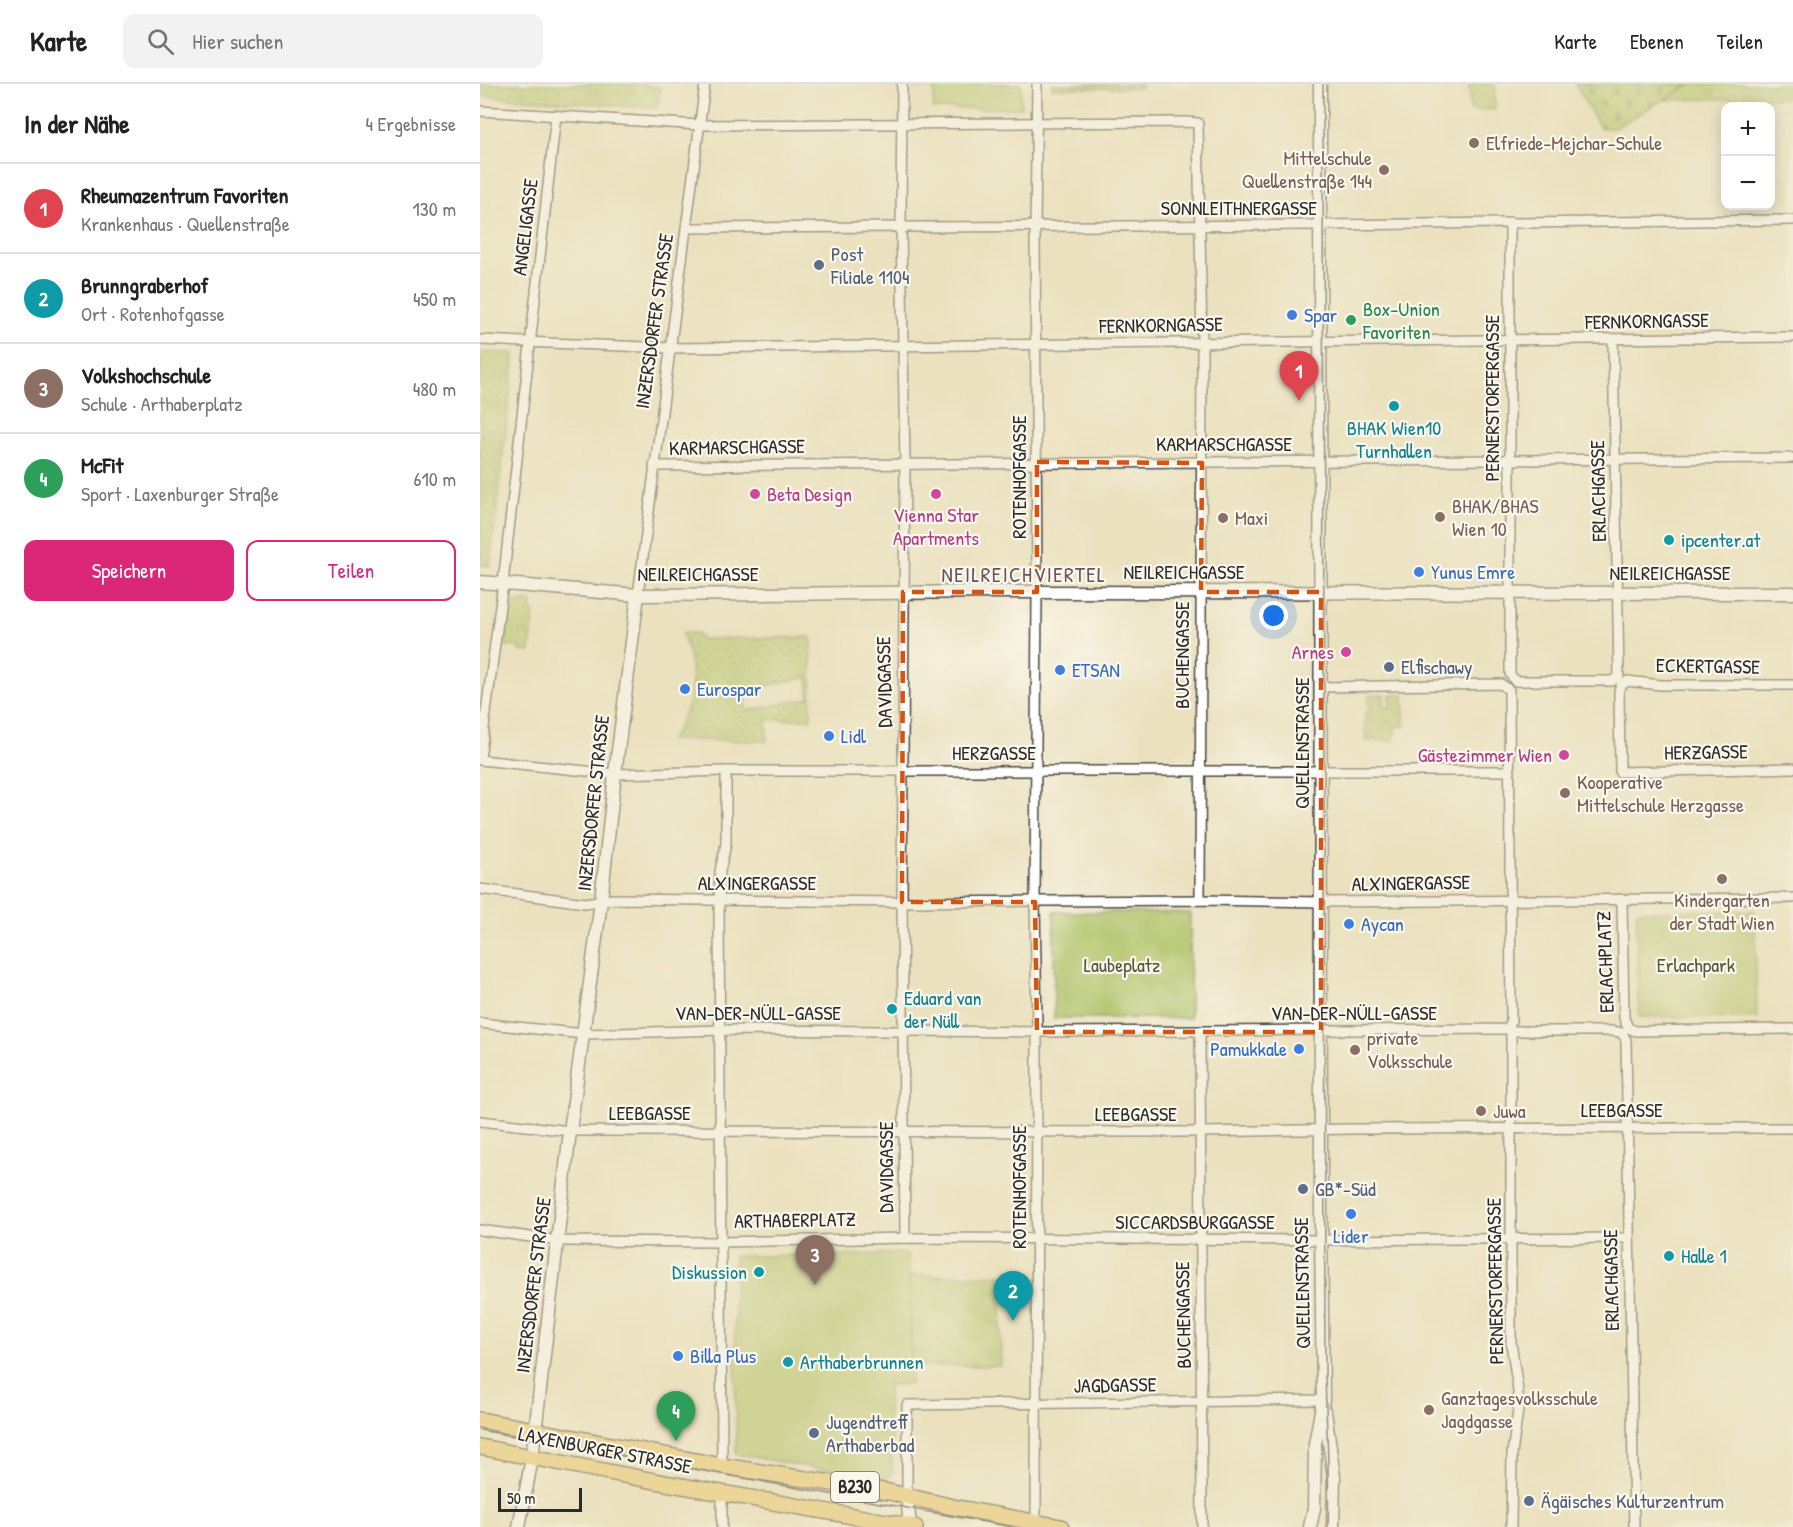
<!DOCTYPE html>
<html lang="de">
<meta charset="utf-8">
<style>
body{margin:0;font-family:"Patrick Hand",sans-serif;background:#f2f2f2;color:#222}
.controls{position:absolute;right:18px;top:18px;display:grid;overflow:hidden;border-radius:12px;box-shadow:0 3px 15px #0003}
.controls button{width:54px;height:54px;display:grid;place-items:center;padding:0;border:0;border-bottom:2px solid #e0e0e0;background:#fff;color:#222;font:30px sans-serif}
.scale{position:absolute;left:18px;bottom:15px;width:84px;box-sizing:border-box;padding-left:6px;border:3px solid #2b2b2b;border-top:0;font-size:16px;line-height:21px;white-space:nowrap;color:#2b2b2b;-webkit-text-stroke:4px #fbf7ec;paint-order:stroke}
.you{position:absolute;left:794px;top:532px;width:21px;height:21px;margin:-15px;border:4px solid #fff;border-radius:50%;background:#1a73e8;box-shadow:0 0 0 9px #1a73e833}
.badge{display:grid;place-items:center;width:39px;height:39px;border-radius:50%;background:#db2777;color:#fff;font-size:20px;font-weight:700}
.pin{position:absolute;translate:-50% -50px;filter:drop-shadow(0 2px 3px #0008)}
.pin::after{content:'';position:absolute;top:32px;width:21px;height:18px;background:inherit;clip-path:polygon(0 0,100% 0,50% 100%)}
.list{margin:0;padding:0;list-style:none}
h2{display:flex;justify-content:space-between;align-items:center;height:78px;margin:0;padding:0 24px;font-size:26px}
h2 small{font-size:20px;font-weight:400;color:#767676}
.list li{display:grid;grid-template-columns:39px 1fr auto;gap:18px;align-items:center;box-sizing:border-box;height:90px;padding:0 24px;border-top:2px solid #e0e0e0}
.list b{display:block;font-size:22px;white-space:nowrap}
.list p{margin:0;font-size:20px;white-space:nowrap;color:#767676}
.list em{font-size:20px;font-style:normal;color:#767676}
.actions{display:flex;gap:12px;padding:18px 24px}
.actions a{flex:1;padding:14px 0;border:2px solid #db2777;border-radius:12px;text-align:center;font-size:21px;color:#db2777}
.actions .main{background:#db2777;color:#fff}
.icon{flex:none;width:33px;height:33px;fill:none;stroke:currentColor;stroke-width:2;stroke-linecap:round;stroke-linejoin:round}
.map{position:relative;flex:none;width:1313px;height:1443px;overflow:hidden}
header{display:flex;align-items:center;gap:36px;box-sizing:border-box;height:84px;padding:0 30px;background:#fff;border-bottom:2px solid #e0e0e0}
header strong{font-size:28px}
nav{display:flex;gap:33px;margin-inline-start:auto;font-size:21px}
.search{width:420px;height:54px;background:#f2f2f2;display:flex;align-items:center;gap:15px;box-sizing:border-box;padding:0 21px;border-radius:12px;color:#767676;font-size:22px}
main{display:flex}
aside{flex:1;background:#fff}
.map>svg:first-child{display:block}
</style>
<header>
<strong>Karte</strong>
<div class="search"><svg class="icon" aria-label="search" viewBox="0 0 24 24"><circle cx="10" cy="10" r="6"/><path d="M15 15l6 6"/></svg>Hier suchen</div>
<nav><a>Karte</a><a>Ebenen</a><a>Teilen</a></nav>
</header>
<main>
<aside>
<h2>In der Nähe<small>4 Ergebnisse</small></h2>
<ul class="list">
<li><span class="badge" style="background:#e0444e">1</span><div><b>Rheumazentrum Favoriten</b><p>Krankenhaus · Quellenstraße</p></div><em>130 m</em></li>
<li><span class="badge" style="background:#0f9aa8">2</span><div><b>Brunngraberhof</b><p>Ort · Rotenhofgasse</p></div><em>450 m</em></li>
<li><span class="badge" style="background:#8d6e63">3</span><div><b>Volkshochschule</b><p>Schule · Arthaberplatz</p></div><em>480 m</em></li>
<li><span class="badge" style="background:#2e9e5b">4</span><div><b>McFit</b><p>Sport · Laxenburger Straße</p></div><em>610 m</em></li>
</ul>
<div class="actions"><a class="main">Speichern</a><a>Teilen</a></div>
</aside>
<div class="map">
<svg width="1313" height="1443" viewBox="0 0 1313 1443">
<defs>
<pattern id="grass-tufts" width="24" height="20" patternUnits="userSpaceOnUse" patternTransform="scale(1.5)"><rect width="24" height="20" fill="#aec165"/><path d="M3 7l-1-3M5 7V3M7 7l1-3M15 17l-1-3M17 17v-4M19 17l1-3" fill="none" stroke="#8e9d53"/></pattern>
<pattern id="cemetery-stones" width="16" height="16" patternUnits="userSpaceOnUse" patternTransform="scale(1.5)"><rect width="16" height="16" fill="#aec165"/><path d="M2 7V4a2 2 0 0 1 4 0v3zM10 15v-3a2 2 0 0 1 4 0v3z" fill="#8e9d53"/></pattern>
<pattern id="garden-dots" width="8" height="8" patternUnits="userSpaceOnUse" patternTransform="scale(1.5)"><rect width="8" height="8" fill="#aec165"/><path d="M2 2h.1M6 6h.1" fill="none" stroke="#8e9d53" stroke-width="1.8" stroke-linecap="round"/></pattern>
</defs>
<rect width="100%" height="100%" fill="#fbf7ec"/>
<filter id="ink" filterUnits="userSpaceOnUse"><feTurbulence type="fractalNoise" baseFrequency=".0167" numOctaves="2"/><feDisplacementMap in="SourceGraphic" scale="12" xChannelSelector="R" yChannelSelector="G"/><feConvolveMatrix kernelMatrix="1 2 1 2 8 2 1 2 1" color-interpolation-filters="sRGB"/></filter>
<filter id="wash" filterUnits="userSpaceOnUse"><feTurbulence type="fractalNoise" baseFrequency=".008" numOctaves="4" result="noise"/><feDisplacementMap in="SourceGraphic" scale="24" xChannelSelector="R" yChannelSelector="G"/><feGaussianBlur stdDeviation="1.35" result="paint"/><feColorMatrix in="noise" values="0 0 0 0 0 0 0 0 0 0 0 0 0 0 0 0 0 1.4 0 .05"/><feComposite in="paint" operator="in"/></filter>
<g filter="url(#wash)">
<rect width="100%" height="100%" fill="#ebe1bf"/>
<g fill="url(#grass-tufts)" stroke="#6c7648" stroke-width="1.5">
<path d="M0 0H163L181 4 177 24 0 12Z"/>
<rect x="572" y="0" width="89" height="4"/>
<path d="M1211 0H1313V14L1184 16Z"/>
<path d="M45 517 52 518 51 527 54 528 50 568 40 567V563L25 562 30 526 35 519Z"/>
<path d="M889 611H904V623L910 624V611H924V642H915L914 657H885V629L889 628Z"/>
<path d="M521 1191V1282H431L430 1192Z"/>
</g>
<path fill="url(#cemetery-stones)" stroke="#6c7648" stroke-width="1.5" d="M1095 0H1211L1135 44H1120Z"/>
<g fill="#aec165" stroke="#6c7648" stroke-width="1.5">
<path d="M435 0H541V24L453 25 454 4H435Z"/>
<path d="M989 0H1015V26H990Z"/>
<path d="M1158 827H1275L1277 934 1159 933 1156 831Z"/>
<path d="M574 828 710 829V934H574Z"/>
<path d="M421 1169 428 1171 429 1177 431 1300 408 1301V1350L412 1352V1392L401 1396 256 1370 254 1172 373 1171Z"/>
</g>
<g fill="url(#garden-dots)" stroke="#6c7648" stroke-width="1.5" fill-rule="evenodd">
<path d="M0 268 35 269 10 482 0 481Z"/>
<path d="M202 549H217L222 555 332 553 331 635 287 636V657L190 656C214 620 218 589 202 549ZM328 593 329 614 266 627V606Z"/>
</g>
</g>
<g filter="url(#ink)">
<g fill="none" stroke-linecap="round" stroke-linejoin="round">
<g stroke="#484641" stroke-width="12">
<g id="minor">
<path d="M422 0 421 143 425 380 422 818 425 1154"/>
<path d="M0 27 220 41 706 38 718 39 722 259 720 816"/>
<path d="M1030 138V590L1035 597H1132L1139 592 1133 255"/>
<path d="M206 144 843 141 1313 136"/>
<path d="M0 256 190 264 1313 253"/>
<path d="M174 382 1313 374"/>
<path d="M158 511 225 0"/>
<path d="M1313 601H1180L1148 597 1141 601 1139 607 1140 688 1313 684"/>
<path d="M0 674 23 499 76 31"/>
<path d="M0 676 135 690 246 687H1030"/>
<path d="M0 805 105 819 133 815 422 818 720 816 841 818 1313 814"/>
<path d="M1142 815 1144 934 1148 944 1156 947 1313 945"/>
<path d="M0 939 104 950 241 946 572 948 1028 945 1031 938 1029 606 1021 600 842 603"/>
<path d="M720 947 722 1443"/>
<path d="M0 1037 90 1047 722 1048 870 1045 1313 1044"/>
<path d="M0 1146 79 1157 240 1158 425 1154 840 1156 1148 1154"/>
<path d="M242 1382 239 817 240 787 246 760V687"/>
<path d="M427 1412V1321L843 1316"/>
<path d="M556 1439 557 948 555 818 557 508 555 143 557 0"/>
<path d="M242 1443V1409"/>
<path d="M1031 1443 1032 1370 1038 1326V1307L1031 1258V949L1035 947H1134L1142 949 1146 956 1154 1443"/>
</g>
</g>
<g stroke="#484641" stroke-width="15">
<g id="tertiary">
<path d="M0 498 158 511 513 508 1313 509"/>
<path d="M845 1328 854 1393 853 1443"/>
<path d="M427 1412 430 1443"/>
<path d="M39 1443 52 1374 90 1047 121 817 135 690 158 511"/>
<path d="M830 1443 834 1424 835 1360 843 1316 841 1139 840 0"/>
</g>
</g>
<g stroke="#484641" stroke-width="18">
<g id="primary">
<path d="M0 1336 242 1382 409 1408 473 1423 581 1443"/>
<path d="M0 1363 185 1399 435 1443"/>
</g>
</g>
<use href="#minor" stroke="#fff" stroke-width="9"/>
<use href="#tertiary" stroke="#fff" stroke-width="12"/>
<use href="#primary" stroke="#ecc669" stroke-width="15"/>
<g stroke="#2b2b2b" stroke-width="1.5">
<path d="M843 0 845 1287C846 1339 850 1391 848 1443"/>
<path d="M0 1346 532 1443"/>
</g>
</g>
</g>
<path d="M0 0H1313V1443H0ZM557 378 722 379 721 508H841V948H557L555 818H422L423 508H557Z" fill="#ebe1bf" fill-opacity=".55" fill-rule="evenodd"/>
<path fill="none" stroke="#d5540f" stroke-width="4.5" stroke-dasharray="12 8" stroke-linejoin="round" d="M557 378 722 379 721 508H841V948H557L555 818H422L423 508H557Z"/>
<g fill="#8d6e63" stroke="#fbf7ec" stroke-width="2">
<circle cx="994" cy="59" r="6"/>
<circle cx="904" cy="86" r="6"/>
<circle cx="960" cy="433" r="6"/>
<circle cx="743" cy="434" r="6"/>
<circle cx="1085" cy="709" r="6"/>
<circle cx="1242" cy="795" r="6"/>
<circle cx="875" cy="966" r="6"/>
<circle cx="1001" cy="1027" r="6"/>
<circle cx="949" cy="1326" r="6"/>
</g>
<g fill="#5c6f8a" stroke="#fbf7ec" stroke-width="2">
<circle cx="339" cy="181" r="6"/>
<circle cx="909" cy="583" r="6"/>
<circle cx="823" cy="1105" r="6"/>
<circle cx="334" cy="1349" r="6"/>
<circle cx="1049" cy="1417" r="6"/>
</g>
<g fill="#3f7fe0" stroke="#fbf7ec" stroke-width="2">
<circle cx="812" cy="231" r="6"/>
<circle cx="939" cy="488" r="6"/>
<circle cx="580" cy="586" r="6"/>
<circle cx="205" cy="605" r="6"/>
<circle cx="349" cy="652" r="6"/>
<circle cx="869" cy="840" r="6"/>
<circle cx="819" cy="965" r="6"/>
<circle cx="871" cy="1130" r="6"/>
<circle cx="198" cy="1272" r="6"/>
</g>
<circle fill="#2e9e5b" stroke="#fbf7ec" stroke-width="2" cx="871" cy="236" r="6"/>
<g fill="#0f9aa8" stroke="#fbf7ec" stroke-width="2">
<circle cx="914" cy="322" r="6"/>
<circle cx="1189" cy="456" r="6"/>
<circle cx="412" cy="925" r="6"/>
<circle cx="1189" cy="1172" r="6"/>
<circle cx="279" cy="1188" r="6"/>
<circle cx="308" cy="1278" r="6"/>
</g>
<g fill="#d1479c" stroke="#fbf7ec" stroke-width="2">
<circle cx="275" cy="410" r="6"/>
<circle cx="456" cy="410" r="6"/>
<circle cx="866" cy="568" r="6"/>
<circle cx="1084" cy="671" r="6"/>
</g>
<g text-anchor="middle" stroke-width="4.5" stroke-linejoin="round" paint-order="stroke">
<rect fill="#fbf7ec" stroke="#696865" stroke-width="1.5" x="351" y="1388" width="48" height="30" rx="4.5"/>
<g font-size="18" font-weight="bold" fill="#2b2b2b">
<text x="375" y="1409">B230</text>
</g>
<g font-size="20" fill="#785e54" stroke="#fbf7ec" text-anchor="start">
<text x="1006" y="66">Elfriede-Mejchar-Schule</text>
<text x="892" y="81" text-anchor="end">Mittelschule<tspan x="892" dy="23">Quellenstraße 144</tspan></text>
<text x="972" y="429">BHAK/BHAS<tspan x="972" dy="23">Wien 10</tspan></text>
<text x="755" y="441">Maxi</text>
<text x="1097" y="705">Kooperative<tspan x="1097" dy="23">Mittelschule Herzgasse</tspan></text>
<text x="1242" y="823" text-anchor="middle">Kindergarten<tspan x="1242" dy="23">der Stadt Wien</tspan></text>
<text x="887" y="961">private<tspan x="887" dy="23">Volksschule</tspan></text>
<text x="1013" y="1034">Juwa</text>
<text x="961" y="1321">Ganztagesvolksschule<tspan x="961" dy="23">Jagdgasse</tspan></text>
</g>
<g font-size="20" fill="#2b2b2b" stroke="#fbf7ec">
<text x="759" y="131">SONNLEITHNERGASSE</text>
<text transform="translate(45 143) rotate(-83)" y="7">ANGELIGASSE</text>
<text transform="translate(174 237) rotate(-82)" y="7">INZERSDORFER STRASSE</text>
<text transform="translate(1167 237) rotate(-1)" y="7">FERNKORNGASSE</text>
<text transform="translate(681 241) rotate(-1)" y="7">FERNKORNGASSE</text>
<text transform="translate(1012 314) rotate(-90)" y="7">PERNERSTORFERGASSE</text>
<text x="744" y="367">KARMARSCHGASSE</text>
<text transform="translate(257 363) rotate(-1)" y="7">KARMARSCHGASSE</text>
<text transform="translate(539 393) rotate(-90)" y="7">ROTENHOFGASSE</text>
<text transform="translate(1118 407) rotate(-91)" y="7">ERLACHGASSE</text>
<text x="704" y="495">NEILREICHGASSE</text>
<text x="1190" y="496">NEILREICHGASSE</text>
<text x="218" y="497">NEILREICHGASSE</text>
<text transform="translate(702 571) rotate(-90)" y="7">BUCHENGASSE</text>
<text transform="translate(1228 582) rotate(1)" y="7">ECKERTGASSE</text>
<text transform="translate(404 598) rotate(-91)" y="7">DAVIDGASSE</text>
<text transform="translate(822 659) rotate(-90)" y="7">QUELLENSTRASSE</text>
<text transform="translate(1226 668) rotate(-1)" y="7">HERZGASSE</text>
<text x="514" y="676">HERZGASSE</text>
<text transform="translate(113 719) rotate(-84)" y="7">INZERSDORFER STRASSE</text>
<text x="277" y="806">ALXINGERGASSE</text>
<text transform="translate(931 799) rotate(-1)" y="7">ALXINGERGASSE</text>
<text transform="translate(1125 878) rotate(-92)" y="7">ERLACHPLATZ</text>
<text x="278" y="936">VAN-DER-NÜLL-GASSE</text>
<text x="874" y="936">VAN-DER-NÜLL-GASSE</text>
<text x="1142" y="1033">LEEBGASSE</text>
<text x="170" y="1036">LEEBGASSE</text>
<text x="656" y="1037">LEEBGASSE</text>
<text transform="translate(406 1083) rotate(-90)" y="7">DAVIDGASSE</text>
<text transform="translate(539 1103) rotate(-90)" y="7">ROTENHOFGASSE</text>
<text transform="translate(315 1136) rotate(-1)" y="7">ARTHABERPLATZ</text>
<text x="715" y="1145">SICCARDSBURGGASSE</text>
<text transform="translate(1131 1196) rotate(-91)" y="7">ERLACHGASSE</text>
<text transform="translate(1015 1197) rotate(-91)" y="7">PERNERSTORFERGASSE</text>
<text transform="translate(822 1199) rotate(-91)" y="7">QUELLENSTRASSE</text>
<text transform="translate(53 1201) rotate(-83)" y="7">INZERSDORFER STRASSE</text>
<text transform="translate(703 1231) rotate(-91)" y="7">BUCHENGASSE</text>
<text transform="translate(635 1301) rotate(-1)" y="7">JAGDGASSE</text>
<text transform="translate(125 1366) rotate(11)" y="7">LAXENBURGER STRASSE</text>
</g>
<g font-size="20" fill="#4e5e75" stroke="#fbf7ec" text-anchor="start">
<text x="351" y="177">Post<tspan x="351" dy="23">Filiale 1104</tspan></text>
<text x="921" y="590">Elfischawy</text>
<text x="835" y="1112">GB*-Süd</text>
<text x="346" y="1345">Jugendtreff<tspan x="346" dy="23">Arthaberbad</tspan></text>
<text x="1061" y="1424">Ägäisches Kulturzentrum</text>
</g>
<g font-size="20" fill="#27864d" stroke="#fbf7ec" text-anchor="start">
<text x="883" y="232">Box-Union<tspan x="883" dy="23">Favoriten</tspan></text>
</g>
<g font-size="20" fill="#366cbe" stroke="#fbf7ec" text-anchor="start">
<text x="824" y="238">Spar</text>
<text x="951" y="495">Yunus Emre</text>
<text x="592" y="593">ETSAN</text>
<text x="217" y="612">Eurospar</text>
<text x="361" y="659">Lidl</text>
<text x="881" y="847">Aycan</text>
<text x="807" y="972" text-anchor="end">Pamukkale</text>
<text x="871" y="1159" text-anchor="middle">Lider</text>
<text x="210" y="1279">Billa Plus</text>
</g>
<g font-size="20" fill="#0d838f" stroke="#fbf7ec" text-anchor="start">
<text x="914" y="351" text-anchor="middle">BHAK Wien10<tspan x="914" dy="23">Turnhallen</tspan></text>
<text x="1201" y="463">ipcenter.at</text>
<text x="424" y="921">Eduard van<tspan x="424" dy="23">der Nüll</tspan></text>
<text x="1201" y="1179">Halle 1</text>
<text x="267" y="1195" text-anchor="end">Diskussion</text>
<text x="320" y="1285">Arthaberbrunnen</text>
</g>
<g font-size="20" fill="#b23c85" stroke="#fbf7ec" text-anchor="end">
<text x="287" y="417" text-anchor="start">Beta Design</text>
<text x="456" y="438" text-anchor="middle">Vienna Star<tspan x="456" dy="23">Apartments</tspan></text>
<text x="854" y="575">Arnes</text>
<text x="1072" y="678">Gästezimmer Wien</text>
</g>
<g font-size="20" fill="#52583c" stroke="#fbf7ec">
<text x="642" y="888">Laubeplatz</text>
<text x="1216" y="888">Erlachpark</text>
</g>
<g font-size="21" letter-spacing="1.5" fill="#69525d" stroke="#fbf7ec">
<text x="544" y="498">NEILREICHVIERTEL</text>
</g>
</g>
</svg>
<div class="controls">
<button>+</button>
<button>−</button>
</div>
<div class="scale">50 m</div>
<div class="you"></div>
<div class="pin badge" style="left:819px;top:317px;background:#e0444e">1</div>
<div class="pin badge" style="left:533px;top:1237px;background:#0f9aa8">2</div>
<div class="pin badge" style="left:335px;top:1201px;background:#8d6e63">3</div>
<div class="pin badge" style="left:196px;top:1357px;background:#2e9e5b">4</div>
</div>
</main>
